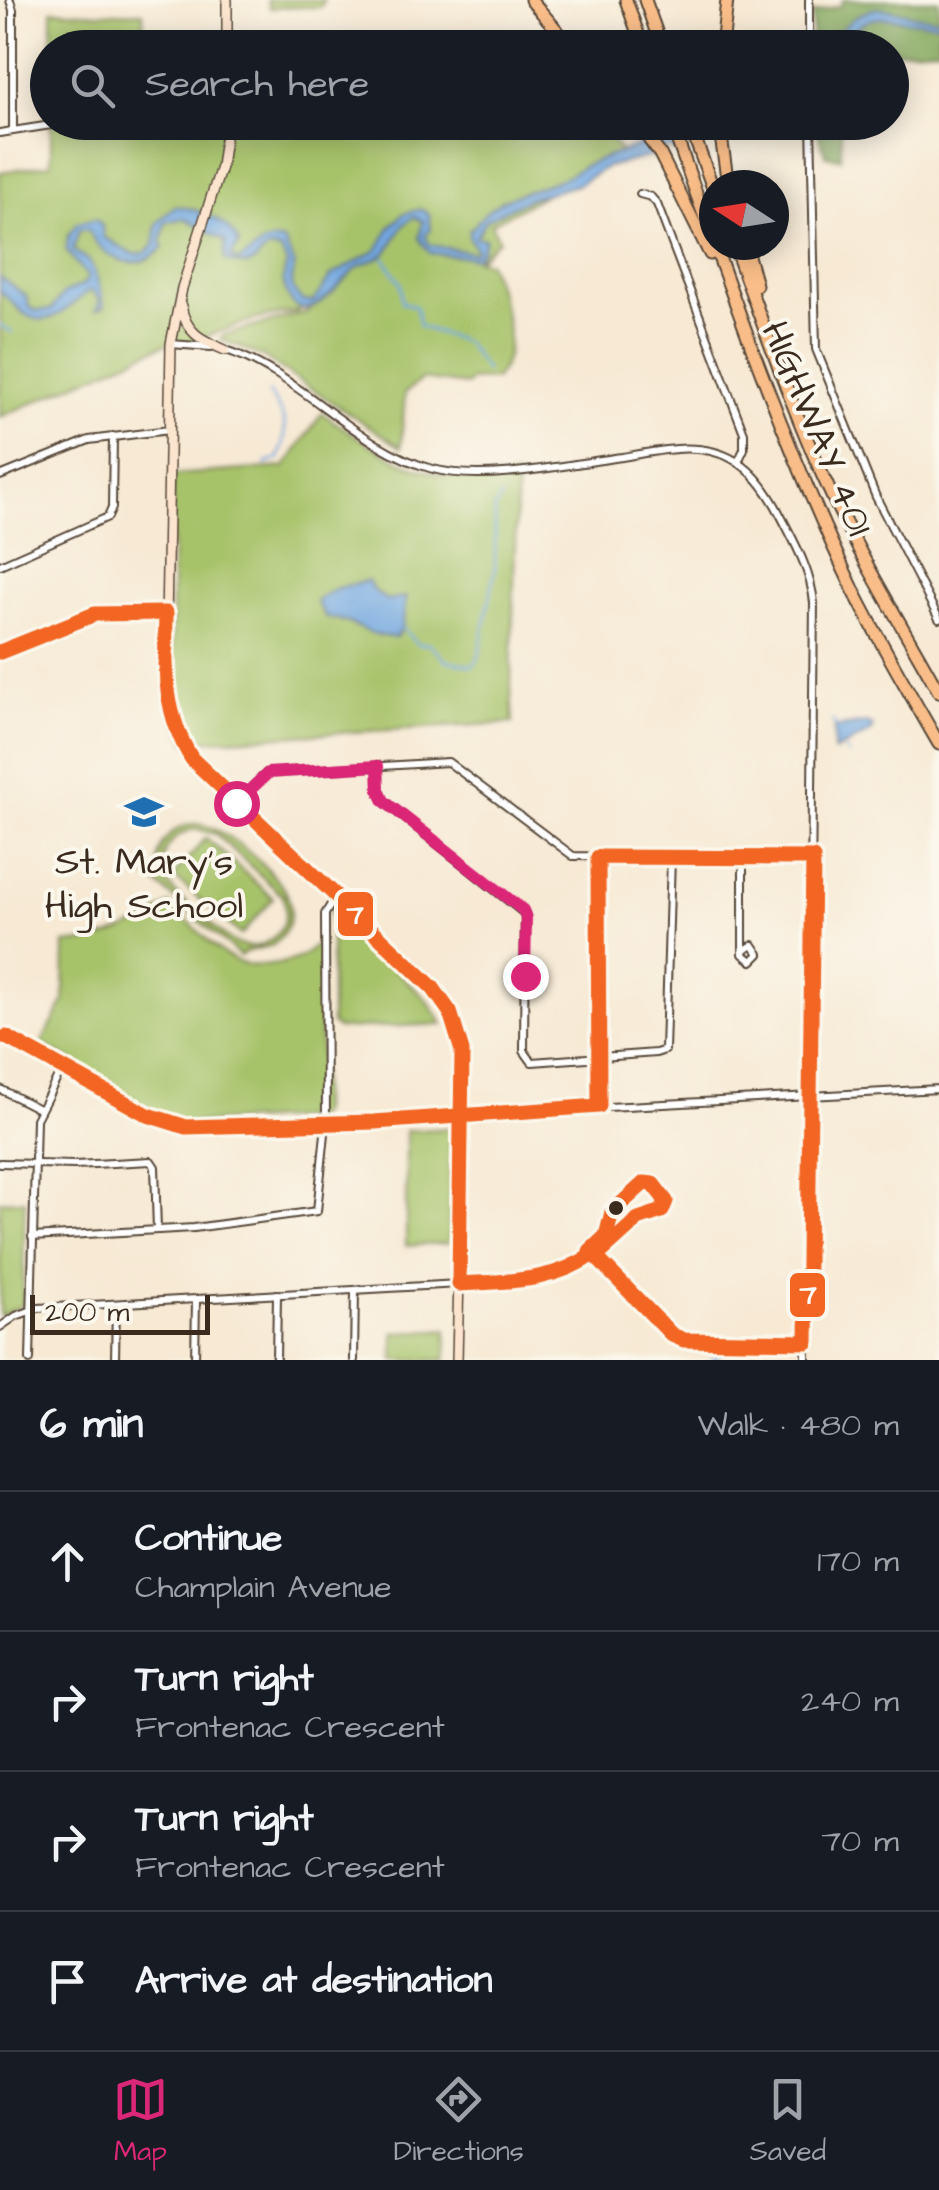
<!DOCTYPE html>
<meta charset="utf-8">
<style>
body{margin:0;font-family:"Architects Daughter",sans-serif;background:#242831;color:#f1f3f6}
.compass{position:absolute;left:699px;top:170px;width:90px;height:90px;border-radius:50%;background:#171b24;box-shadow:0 5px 25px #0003;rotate:282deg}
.scale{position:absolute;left:30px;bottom:25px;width:180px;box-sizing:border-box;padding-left:10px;border:5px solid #3b2a1e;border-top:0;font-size:28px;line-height:35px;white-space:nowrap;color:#3b2a1e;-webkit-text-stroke:8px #fbf7ec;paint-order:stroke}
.stop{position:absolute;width:30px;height:30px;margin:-22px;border:8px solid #db2777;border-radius:50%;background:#fff}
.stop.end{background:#db2777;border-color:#fff;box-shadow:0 2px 10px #0008}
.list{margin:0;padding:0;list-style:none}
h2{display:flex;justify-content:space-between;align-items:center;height:130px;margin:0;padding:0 40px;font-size:42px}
h2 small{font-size:32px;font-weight:400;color:#9ea1a6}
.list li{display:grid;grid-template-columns:65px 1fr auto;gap:30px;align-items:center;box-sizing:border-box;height:140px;padding:0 40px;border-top:2px solid #363941}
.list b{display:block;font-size:38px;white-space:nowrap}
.list p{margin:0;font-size:32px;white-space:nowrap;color:#9ea1a6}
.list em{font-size:32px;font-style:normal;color:#9ea1a6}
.icon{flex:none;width:55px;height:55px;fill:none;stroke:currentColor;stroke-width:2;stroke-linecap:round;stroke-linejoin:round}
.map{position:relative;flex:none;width:939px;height:1360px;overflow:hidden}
.search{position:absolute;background:#171b24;box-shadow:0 5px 25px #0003;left:30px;right:30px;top:30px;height:110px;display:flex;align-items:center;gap:25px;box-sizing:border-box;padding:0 35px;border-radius:55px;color:#9ea1a6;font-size:38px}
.sheet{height:690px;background:#171b24}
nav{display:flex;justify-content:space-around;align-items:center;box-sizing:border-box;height:140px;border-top:2px solid #363941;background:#171b24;font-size:28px;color:#9ea1a6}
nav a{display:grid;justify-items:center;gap:5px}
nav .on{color:#db2777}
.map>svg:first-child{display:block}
</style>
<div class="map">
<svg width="939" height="1360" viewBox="0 0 939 1360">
<rect width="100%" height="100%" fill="#fbf7ec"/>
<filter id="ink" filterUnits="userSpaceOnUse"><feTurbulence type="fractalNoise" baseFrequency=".01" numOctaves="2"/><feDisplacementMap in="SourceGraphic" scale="20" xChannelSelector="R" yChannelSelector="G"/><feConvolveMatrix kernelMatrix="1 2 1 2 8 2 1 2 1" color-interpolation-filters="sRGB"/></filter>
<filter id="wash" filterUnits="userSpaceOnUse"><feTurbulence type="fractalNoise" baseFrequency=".0048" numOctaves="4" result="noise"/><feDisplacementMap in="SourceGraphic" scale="40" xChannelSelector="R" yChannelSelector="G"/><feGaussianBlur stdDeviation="2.25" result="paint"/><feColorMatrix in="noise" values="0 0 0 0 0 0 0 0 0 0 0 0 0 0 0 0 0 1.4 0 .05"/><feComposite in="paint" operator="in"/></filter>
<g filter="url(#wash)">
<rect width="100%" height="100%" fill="#f7e9d4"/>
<g fill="#a7c36a" stroke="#717644" stroke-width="2.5" fill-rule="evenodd">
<path d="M267 0H324L321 7 269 8Z"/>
<path d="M52 10 98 13 143 12 144 47H52Z"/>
<path d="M594 122 602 126 621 153 491 224 499 240 477 260 488 262C501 294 523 350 495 379L471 380 466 385 422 379 405 393 401 447 261 356 220 339 224 335 307 312 334 292 296 312 255 319 189 343 164 345 0 417V172L51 164V123Z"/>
<path d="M322 413C390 460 431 487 517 476L511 686 513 723 192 741 187 744 176 719 171 691 173 475 285 467Z"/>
<path d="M192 824C222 822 268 867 285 890 295 911 291 929 273 945L245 952 240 956 147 875 150 871 159 877C154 851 165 830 192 824ZM196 829 216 834 283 896C287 910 287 921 278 933 269 943 255 949 243 946 228 942 216 928 205 918 185 901 152 882 166 851 172 838 183 831 196 829Z"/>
<path d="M206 838 273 898 241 935 173 876Z"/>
<path d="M169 905C208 933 224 977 281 963 297 959 304 958 315 945H321L320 1113 317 1118 185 1123 151 1112 72 1068 75 1062 41 1044 64 1002 65 944C109 941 132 928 169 905Z"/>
<path d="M331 908 427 1000 443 1024 338 1029 331 1024Z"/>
<path d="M451 1128 449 1243 406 1246V1131Z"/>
<path d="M25 1200 23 1305 0 1316V1201Z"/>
<path d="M447 1329 446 1360H394V1333Z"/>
</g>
<g fill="#85a95e" stroke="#606a3e" stroke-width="2.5">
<path d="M842 0H939V48L892 51V48L812 47V13L842 5Z"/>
<path d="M814 123H841V158L826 156Z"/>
</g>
<g fill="#72a7e0" stroke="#56687f" stroke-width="2.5">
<path d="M874 9C897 7 916 20 939 18V23C893 24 871 0 841 47L797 48C846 44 836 20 874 9Z"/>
<path d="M700 123H737L714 124 703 129V135L675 152 669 148 655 152 660 161 652 156 606 167 577 185 530 198 486 220 476 237 485 239 482 250 476 258 430 253 419 238 423 221 414 217C397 227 397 240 386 253 379 260 366 262 358 267 340 280 306 335 287 294 282 283 283 275 287 264L281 251C253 241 266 278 225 260V241L184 218 166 222 161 242 164 247C136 275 105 261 88 230L79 229 73 250C77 254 83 256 88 260 95 266 103 299 104 307L96 310 100 301 91 290C74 300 53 329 30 317 19 312 10 299 0 291V277L26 296 29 307 36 311 51 310 64 293 83 285 88 277 66 250 69 234 77 223 96 219 102 225 103 237C121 244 135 267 154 245L157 223 175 206C199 209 230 221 239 244L231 256 237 262C254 254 263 236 284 242L295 265C291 279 289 290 303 301L313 302 331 276 377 250 390 227 403 214 421 209 429 214 431 229 425 235 430 245 474 253 476 249 469 238V229L473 228C493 196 526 193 558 180 571 175 581 166 593 162 611 155 627 151 644 143L640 134 647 141 664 136 666 128Z"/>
<path d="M368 581 373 590 387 601 406 597 402 628 396 637C367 638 350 617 326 618L316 601 337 588Z"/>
<path d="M867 723 873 726 871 732 834 752V728Z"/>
</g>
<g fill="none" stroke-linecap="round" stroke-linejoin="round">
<g stroke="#72a7e0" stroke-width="2.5">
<path d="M384 257 401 284 402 302 416 307 419 326 465 342 486 371"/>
<path d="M0 325 12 332"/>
<path d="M266 464 279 458C290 427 286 419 269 393"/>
<path d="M402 628 417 644H430L445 660 473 666 478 660 495 570V508L501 498"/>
<path d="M832 721 836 726"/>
<path d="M845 749 848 755"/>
<path d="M711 1360 720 1355 723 1349"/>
</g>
</g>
</g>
<g filter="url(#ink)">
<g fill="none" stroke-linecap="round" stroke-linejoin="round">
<g stroke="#574739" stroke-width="10">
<g id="street">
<path d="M10 0 13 10V131"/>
<path d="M809 0V48"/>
<path d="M811 122 816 349 876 497 939 619"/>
<path d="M0 133 70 122"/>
<path d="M640 194 651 197 657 204 744 433V449L738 462"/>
<path d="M171 344 211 347"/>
<path d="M223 349C301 373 354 448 433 469 483 483 570 464 622 457 659 451 700 440 734 460 756 472 771 496 782 518 796 545 811 572 814 603L806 1360"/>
<path d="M0 476 89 440 169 430"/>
<path d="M0 565 108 517 112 508 113 436"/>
<path d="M0 652 95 614 166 613"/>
<path d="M378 765 379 790 384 801 525 914 524 1051 532 1062 656 1053 665 1050 671 857"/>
<path d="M236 803 267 773 448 762 573 856 813 858"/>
<path d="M598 857 599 1106"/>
<path d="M743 951 753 945 759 954 752 961 743 954V858"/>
<path d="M0 1034 148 1115 173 1125 203 1129 939 1089"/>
<path d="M0 1089 39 1109"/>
<path d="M0 1163 75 1165 151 1161 155 1167 157 1230"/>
<path d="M32 1237 194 1228 317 1211 326 1124 325 914 336 896"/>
<path d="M0 1327 16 1316 38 1308 459 1284"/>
<path d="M30 1360 36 1119 62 1069"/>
<path d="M115 1360 116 1304"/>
<path d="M195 1360 196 1299"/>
<path d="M276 1360 277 1294"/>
<path d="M354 1360 355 1290"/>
</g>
</g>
<g stroke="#574739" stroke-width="12">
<g id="secondary">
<path d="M227 48V0"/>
<path d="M227 122 221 167 182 288 171 344 165 678C166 714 175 741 199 768L433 988 455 1024 464 1066 457 1360"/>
<path d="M181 306C186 333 201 340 225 350"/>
</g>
</g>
<g stroke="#574739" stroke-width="15">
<g id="highway">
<path d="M531 0 572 48"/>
<path d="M626 0 643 48"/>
<path d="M645 0 662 48"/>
<path d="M722 48 727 0"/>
<path d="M636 122 660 154 710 254"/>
<path d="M671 122C727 280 781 439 854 591 880 643 910 694 939 744"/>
<path d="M689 122 714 191"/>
<path d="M719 122 728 185"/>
<path d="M734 245C765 329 794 415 832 496 864 564 903 627 939 692"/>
<path d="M745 245 756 285"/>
</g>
</g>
<use href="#street" stroke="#fff" stroke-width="6"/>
<use href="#secondary" stroke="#fce5cf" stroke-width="9"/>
<use href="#highway" stroke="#f8bd88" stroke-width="11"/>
<g stroke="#fbf7ec" stroke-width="22">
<g id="bus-1">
<path d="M0 652 95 614 166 613C165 666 163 713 192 759L433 988 450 1012 462 1051 459 1284C506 1281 553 1283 593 1254"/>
<path d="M6 1037 148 1115 186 1127 374 1122 599 1106 598 857 813 858 807 1342 684 1340 672 1335 596 1257 638 1219 662 1211 666 1201 653 1184 644 1183 612 1212 606 1236 590 1251"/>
</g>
</g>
<use href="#bus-1" stroke="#f26522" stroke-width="15"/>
</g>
</g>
<g fill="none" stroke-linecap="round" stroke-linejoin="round" filter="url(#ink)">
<path stroke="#db2777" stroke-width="12" d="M236 803 268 773 378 766 379 790 384 801 523 910 526 918 525 976"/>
</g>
<defs>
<g id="school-bare" transform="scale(3)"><path d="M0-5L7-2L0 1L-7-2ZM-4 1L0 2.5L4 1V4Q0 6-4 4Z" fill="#1f6fb2" stroke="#fbf7ec" stroke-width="2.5" paint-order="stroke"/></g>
</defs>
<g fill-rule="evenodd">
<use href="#school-bare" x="144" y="812"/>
</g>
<circle fill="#3b2a1e" stroke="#fbf7ec" stroke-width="4" cx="616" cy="1208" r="9"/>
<g text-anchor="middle" stroke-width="8" stroke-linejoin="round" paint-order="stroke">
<g font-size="38" fill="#3b2a1e" stroke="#fbf7ec">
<text transform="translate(818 428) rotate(67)" y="13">HIGHWAY 401</text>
</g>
<g font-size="38" fill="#3b2a1e" stroke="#fbf7ec">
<text x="144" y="874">St. Mary's<tspan x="144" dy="44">High School</tspan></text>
</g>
</g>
<g stroke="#fbf7ec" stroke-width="4">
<rect x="336" y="890" width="39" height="48" rx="10" fill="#f26522"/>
<rect x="788" y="1271" width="39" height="48" rx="10" fill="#f26522"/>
</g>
<g font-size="28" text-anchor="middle" font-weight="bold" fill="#fff">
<text x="355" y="924">7</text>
<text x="808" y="1304">7</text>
</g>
</svg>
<svg class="compass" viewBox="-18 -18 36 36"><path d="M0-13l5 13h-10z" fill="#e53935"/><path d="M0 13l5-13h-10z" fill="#9ea1a6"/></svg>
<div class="scale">200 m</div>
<div class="stop" style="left:236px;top:803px"></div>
<div class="stop end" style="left:525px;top:976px"></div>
<div class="search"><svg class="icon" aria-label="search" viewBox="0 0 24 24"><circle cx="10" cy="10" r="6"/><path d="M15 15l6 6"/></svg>Search here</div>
</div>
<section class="sheet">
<h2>6 min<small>Walk · 480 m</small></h2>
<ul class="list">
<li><svg class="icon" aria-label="ahead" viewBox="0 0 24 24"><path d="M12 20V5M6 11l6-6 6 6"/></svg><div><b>Continue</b><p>Champlain Avenue</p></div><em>170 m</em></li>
<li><svg class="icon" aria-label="right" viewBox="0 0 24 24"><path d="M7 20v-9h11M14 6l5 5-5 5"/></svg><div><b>Turn right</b><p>Frontenac Crescent</p></div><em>240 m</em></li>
<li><svg class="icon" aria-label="right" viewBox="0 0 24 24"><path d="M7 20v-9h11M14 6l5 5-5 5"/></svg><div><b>Turn right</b><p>Frontenac Crescent</p></div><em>70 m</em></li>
<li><svg class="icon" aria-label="arrive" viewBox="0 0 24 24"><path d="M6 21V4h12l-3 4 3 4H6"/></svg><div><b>Arrive at destination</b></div></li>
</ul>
</section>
<nav>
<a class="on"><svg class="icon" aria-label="map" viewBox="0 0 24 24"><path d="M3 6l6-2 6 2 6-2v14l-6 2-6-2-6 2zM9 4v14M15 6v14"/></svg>Map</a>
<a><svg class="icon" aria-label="directions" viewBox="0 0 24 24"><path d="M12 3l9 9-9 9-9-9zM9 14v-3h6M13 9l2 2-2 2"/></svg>Directions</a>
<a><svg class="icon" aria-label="saved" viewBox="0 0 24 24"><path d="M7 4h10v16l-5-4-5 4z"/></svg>Saved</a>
</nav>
